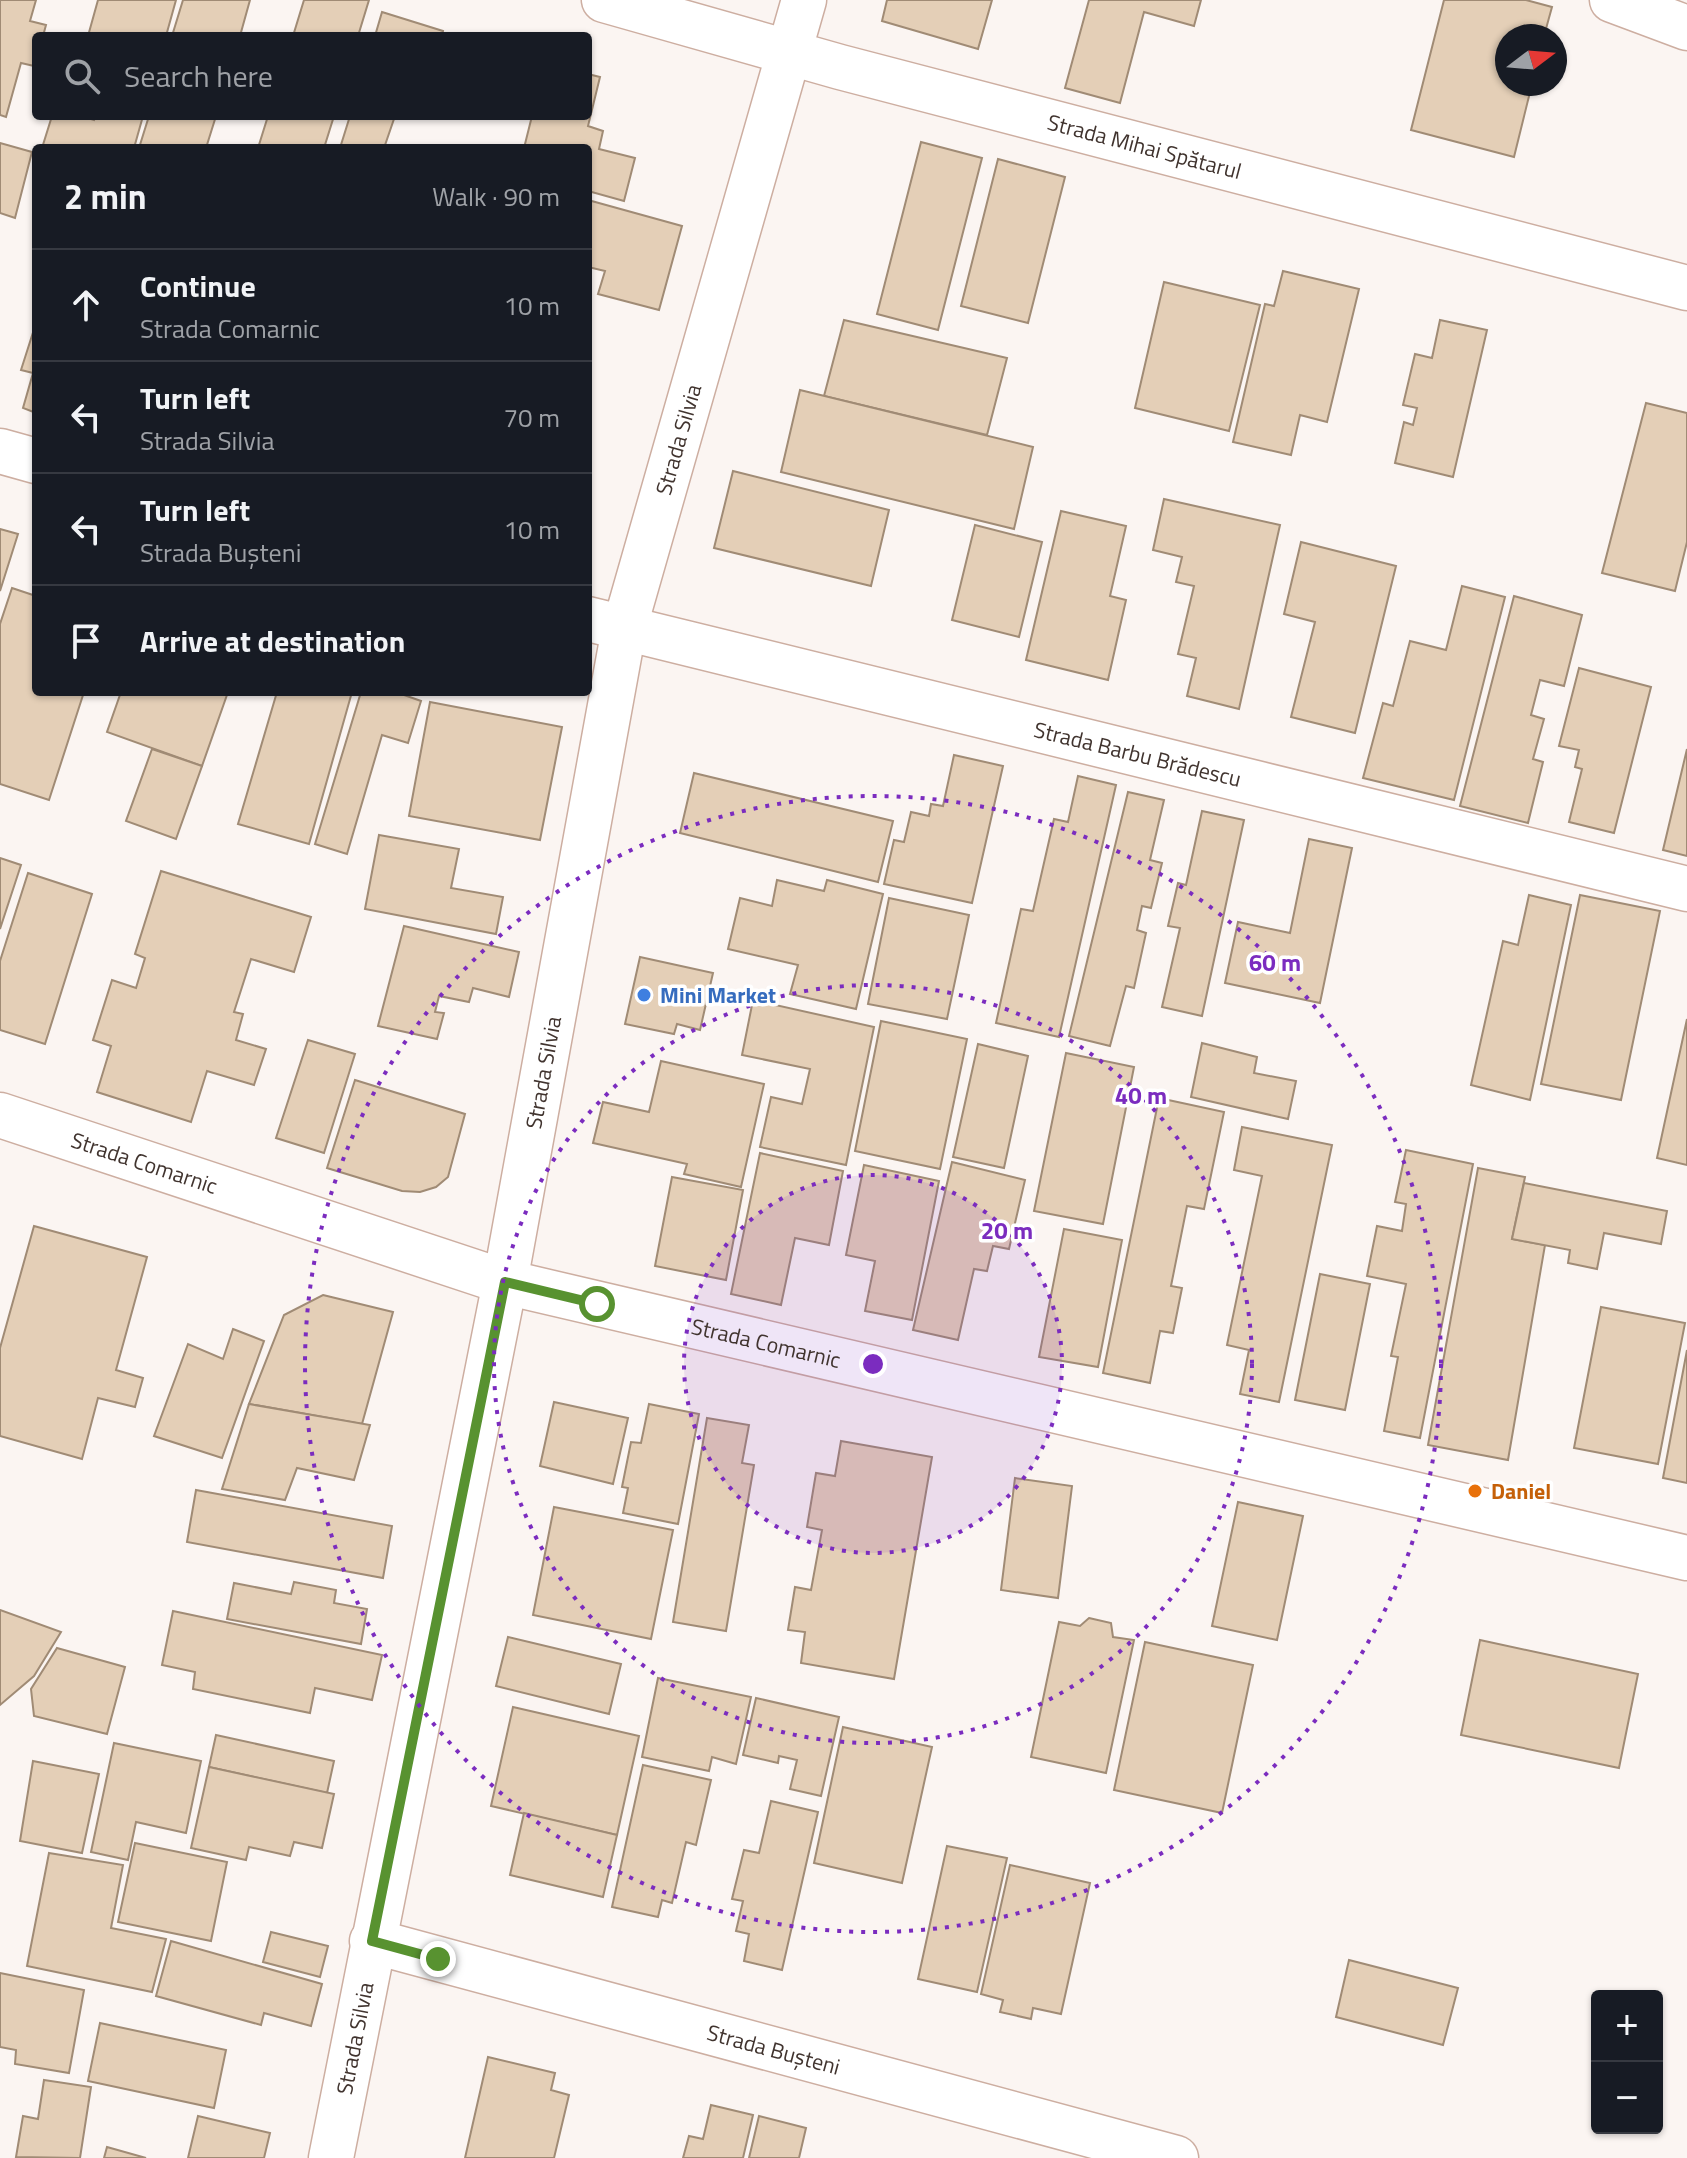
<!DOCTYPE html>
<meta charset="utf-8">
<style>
body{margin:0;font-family:"Titillium Web",sans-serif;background:#20242c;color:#f1f3f6}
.controls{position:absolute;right:24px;bottom:24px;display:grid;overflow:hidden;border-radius:8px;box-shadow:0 2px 6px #0004}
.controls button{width:72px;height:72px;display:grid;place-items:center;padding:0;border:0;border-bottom:2px solid #363941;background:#171b24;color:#f1f3f6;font:40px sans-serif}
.compass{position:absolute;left:1495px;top:24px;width:72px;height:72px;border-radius:50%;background:#171b24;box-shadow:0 2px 6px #0004;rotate:74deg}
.stop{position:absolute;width:24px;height:24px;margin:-18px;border:6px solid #589230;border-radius:50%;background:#fff}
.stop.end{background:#589230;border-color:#fff;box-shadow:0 2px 8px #0008}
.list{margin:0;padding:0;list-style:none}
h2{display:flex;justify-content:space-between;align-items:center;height:104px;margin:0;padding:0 32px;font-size:34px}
h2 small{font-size:26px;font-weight:400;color:#9ea1a6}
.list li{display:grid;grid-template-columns:52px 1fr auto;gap:24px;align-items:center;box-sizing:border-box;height:112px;padding:0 32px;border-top:2px solid #363941}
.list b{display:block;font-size:30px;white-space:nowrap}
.list p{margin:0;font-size:26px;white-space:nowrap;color:#9ea1a6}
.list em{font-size:26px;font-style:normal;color:#9ea1a6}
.icon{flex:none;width:44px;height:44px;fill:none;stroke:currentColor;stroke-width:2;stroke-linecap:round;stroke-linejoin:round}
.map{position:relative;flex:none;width:1687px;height:2158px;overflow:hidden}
.search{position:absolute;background:#171b24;box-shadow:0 2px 6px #0004;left:32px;top:32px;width:560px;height:88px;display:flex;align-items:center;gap:20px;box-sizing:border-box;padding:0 28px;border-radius:8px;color:#9ea1a6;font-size:30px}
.panel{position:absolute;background:#171b24;box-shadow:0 2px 6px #0004;left:32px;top:144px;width:560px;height:552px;border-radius:8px}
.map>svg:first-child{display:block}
</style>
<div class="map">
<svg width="1687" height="2158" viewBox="0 0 1687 2158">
<rect width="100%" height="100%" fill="#fbf5f2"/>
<g fill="#e4cfb7" stroke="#a08b75" stroke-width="2">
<path d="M0 0H36L30 21 46 25 43 36H36L34 66 21 63 6 117 0 115Z"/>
<path d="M98 0H176L166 36H88Z"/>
<path d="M183 0H250L240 36H172Z"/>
<path d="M304 0H369L358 36H293Z"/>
<path d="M887 0H992L978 49 882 21Z"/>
<path d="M1089 0H1201L1194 26 1144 12 1120 103 1065 88Z"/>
<path d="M1444 0H1526L1552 7 1544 36H1507V84H1532L1514 157 1411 130Z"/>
<path d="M382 12 443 31 442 36H375Z"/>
<path d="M588 74 600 77 588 126 603 131 599 149 635 158 624 201 588 191V148H524L532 116H588Z"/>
<path d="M52 116H81L94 120 95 116H143L134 148H42Z"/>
<path d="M149 116H216L206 148H139Z"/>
<path d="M268 116H334L324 148H258Z"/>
<path d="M350 116H395L384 148H340Z"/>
<path d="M921 142 982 158 938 330 877 314Z"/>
<path d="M0 143 32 152 15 218 0 213Z"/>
<path d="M998 159 1065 177 1028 323 961 306Z"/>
<path d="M588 200 682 226 659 310 598 294 605 271 588 267Z"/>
<path d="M1283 271 1359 289 1327 422 1300 415 1291 455 1233 442 1265 304 1274 306Z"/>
<path d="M1164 282 1260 305 1229 431 1135 408Z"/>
<path d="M844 320 1007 358 987 435 824 396Z"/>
<path d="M1440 320 1487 330 1453 477 1395 463 1404 422 1413 425 1417 408 1403 405 1415 354 1432 358Z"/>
<path d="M36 323V413L23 408 33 373 21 370Z"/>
<path d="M800 390 1033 447 1014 529 781 472Z"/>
<path d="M1646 403 1687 413V542L1675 591 1602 573Z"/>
<path d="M733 471 889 510 871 586 714 548Z"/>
<path d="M1164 499 1280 525 1239 709 1187 696 1196 658 1178 654 1194 586 1176 582 1182 557 1153 550Z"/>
<path d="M1061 511 1126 526 1110 596 1126 600 1108 680 1026 660Z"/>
<path d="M975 525 1042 542 1019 637 952 620Z"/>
<path d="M0 529 18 534 0 591Z"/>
<path d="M1301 542 1396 566 1355 733 1291 717 1315 622 1284 614Z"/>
<path d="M1462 586 1505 597 1454 800 1363 778 1383 703 1393 706 1410 641 1446 650Z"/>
<path d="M12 588 36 596V692H84L49 800 0 784V624Z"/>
<path d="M1514 596 1582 615 1564 686 1540 680 1531 715 1544 719 1533 759 1543 762 1528 823 1460 806Z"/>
<path d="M1579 668 1651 687 1614 833 1569 822 1582 769 1575 767 1579 750 1559 746Z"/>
<path d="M121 692H228L202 766 107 732Z"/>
<path d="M277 692H352L309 844 238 824Z"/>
<path d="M361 692H402L401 694 421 701 408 743 382 735 347 854 315 844Z"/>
<path d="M430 702 562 727 540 840 409 816Z"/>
<path d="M152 749 202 766 176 839 126 821Z"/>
<path d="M1687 749V856L1663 850Z"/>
<path d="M954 755 1003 766 972 903 884 884 894 840 904 842 911 812 929 816 931 804 943 806Z"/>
<path d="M694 773 893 821 878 882 680 833Z"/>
<path d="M1078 776 1116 785 1059 1037 996 1023 1021 909 1033 911 1054 819 1068 822Z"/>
<path d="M1128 792 1164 800 1150 860 1162 863 1151 908 1142 906 1137 930 1146 933 1134 988 1126 986 1110 1046 1069 1036Z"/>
<path d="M1202 811 1244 820 1202 1016 1162 1007 1180 928 1168 926 1178 883 1186 885Z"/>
<path d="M379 835 459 849 451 888 503 897 496 934 365 909Z"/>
<path d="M1309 839 1352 848 1320 1003 1225 983 1238 922 1290 933Z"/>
<path d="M0 858 21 865 0 929Z"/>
<path d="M161 871 311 917 294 972 251 959 234 1012 243 1014 236 1040 266 1049 254 1085 207 1071 191 1122 97 1092 111 1046 93 1040 112 980 136 988 145 958 135 954Z"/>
<path d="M28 873 92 894 45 1044 0 1030V961Z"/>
<path d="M777 880 824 891 827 880 883 894 856 1009 790 994 798 965 728 949 740 898 772 906Z"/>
<path d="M1529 895 1571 905 1530 1100 1471 1085 1503 941 1518 945Z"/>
<path d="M1580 895 1660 911 1621 1100 1541 1084Z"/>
<path d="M889 898 969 915 947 1019 868 1004Z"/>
<path d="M404 926 519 952 509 997 473 988 469 1002 439 996 435 1012 444 1013 437 1039 378 1026Z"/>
<path d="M640 957 713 973 700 1030 677 1024 674 1034 625 1024Z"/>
<path d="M753 1000 874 1027 846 1165 760 1147 771 1097 802 1104 810 1069 742 1055Z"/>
<path d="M1687 1019V1165L1657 1158Z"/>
<path d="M881 1021 967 1039 940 1169 855 1151Z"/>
<path d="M308 1040 355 1054 324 1153 276 1138Z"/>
<path d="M1202 1043 1257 1057 1254 1073 1296 1081 1288 1119 1191 1097Z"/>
<path d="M978 1044 1028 1056 1004 1168 953 1157Z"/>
<path d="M1066 1053 1134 1067 1103 1224 1034 1211Z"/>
<path d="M661 1061 764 1084 741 1187 684 1174 687 1164 593 1143 603 1102 649 1112Z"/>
<path d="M355 1080 465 1114 448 1177 436 1187 420 1192 402 1191 327 1168Z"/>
<path d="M1159 1098 1224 1112 1204 1209 1187 1206 1171 1286 1182 1288 1173 1333 1160 1331 1150 1383 1103 1373Z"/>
<path d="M1242 1127 1332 1145 1279 1402 1240 1394 1249 1350 1227 1345 1262 1176 1234 1170Z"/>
<path d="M1406 1150 1473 1164 1420 1438 1384 1431 1398 1357 1391 1356 1406 1284 1367 1276 1377 1226 1402 1231 1406 1204 1395 1202Z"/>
<path d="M760 1153 843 1171 829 1245 795 1238 781 1305 731 1294Z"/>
<path d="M952 1162 1025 1180 1009 1249 993 1246 987 1271 974 1269 958 1340 913 1330Z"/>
<path d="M864 1165 939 1181 912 1320 865 1311 875 1261 846 1255Z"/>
<path d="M1478 1168 1525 1177 1512 1239 1545 1245 1508 1460 1428 1445Z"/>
<path d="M672 1177 743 1190 726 1280 655 1266Z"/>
<path d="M1524 1183 1667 1211 1661 1244 1604 1233 1597 1269 1568 1263 1570 1250 1512 1239Z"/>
<path d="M34 1226 147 1257 116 1370 143 1378 135 1407 98 1398 82 1459 0 1436V1348Z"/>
<path d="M1064 1229 1122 1240 1098 1367 1039 1357Z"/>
<path d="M1320 1274 1370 1284 1345 1410 1295 1400Z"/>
<path d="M323 1295 393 1312 362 1424 249 1404 284 1315Z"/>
<path d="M1601 1307 1685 1323 1658 1464 1574 1448Z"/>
<path d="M233 1329 264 1341 222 1458 154 1436 188 1344 223 1359Z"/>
<path d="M1687 1350V1483L1663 1478Z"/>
<path d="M554 1402 628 1418 613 1484 540 1466Z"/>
<path d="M249 1404 370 1425 354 1480 297 1468 285 1500 222 1489Z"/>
<path d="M649 1404 699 1414 678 1524 623 1513 628 1488 622 1487 631 1442 641 1443Z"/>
<path d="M707 1418 749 1425 742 1463 754 1465 726 1631 673 1622Z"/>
<path d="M841 1441 932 1457 894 1679 801 1663 805 1632 788 1630 795 1587 811 1590 822 1530 807 1527 816 1473 835 1476Z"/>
<path d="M1015 1478 1072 1486 1058 1598 1001 1590Z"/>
<path d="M196 1490 392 1526 383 1578 187 1542Z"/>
<path d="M1238 1502 1303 1516 1277 1640 1212 1626Z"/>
<path d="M554 1507 673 1530 651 1639 533 1615Z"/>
<path d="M294 1582 336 1590 334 1603 367 1609 361 1644 227 1619 234 1583 291 1594Z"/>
<path d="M0 1610 61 1632 34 1676 0 1705Z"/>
<path d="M173 1611 382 1655 372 1700 315 1688 310 1713 193 1689 195 1672 162 1665Z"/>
<path d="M1089 1618 1111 1623 1113 1637 1134 1640 1106 1773 1031 1757 1059 1622 1080 1626Z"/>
<path d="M508 1637 621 1664 609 1714 496 1686Z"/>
<path d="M1480 1640 1638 1674 1619 1768 1461 1735Z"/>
<path d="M1145 1642 1253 1665 1222 1813 1114 1790Z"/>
<path d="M57 1648 125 1667 107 1734 34 1716 31 1689Z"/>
<path d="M658 1678 751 1697 736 1764 712 1757 709 1771 642 1757Z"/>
<path d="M756 1698 839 1717 821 1796 790 1789 797 1760 779 1756 778 1763 743 1755Z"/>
<path d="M513 1707 639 1736 617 1835 491 1806Z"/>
<path d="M843 1727 932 1747 902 1883 814 1863Z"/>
<path d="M216 1735 334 1761 327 1793 209 1767Z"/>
<path d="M114 1743 201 1761 186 1833 136 1822 128 1860 91 1852Z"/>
<path d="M33 1761 99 1774 82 1853 20 1841Z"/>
<path d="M643 1765 711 1780 696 1845 686 1842 672 1903 662 1900 658 1917 612 1907Z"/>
<path d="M209 1767 334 1794 322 1848 294 1842 290 1856 249 1847 246 1860 191 1848Z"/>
<path d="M771 1801 818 1812 782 1970 744 1961 749 1934 736 1931 743 1901 732 1899 744 1850 759 1853Z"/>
<path d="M524 1813 617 1835 603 1897 510 1875Z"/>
<path d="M135 1843 227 1862 211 1941 118 1922Z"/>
<path d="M947 1846 1007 1858 977 1992 918 1979Z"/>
<path d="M49 1853 123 1865 111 1928 166 1939 152 1992 27 1966Z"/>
<path d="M1010 1865 1090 1883 1061 2014 1033 2008 1031 2019 1000 2012 1003 2000 981 1994Z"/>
<path d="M271 1932 328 1946 320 1977 263 1962Z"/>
<path d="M171 1941 322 1984 311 2026 264 2013 261 2025 156 1996Z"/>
<path d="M1349 1960 1458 1988 1443 2045 1336 2017Z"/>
<path d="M0 1973 84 1990 69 2073 15 2064 16 2050 0 2047Z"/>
<path d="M100 2023 226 2050 214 2108 88 2081Z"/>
<path d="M488 2057 555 2073 551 2090 569 2095 554 2158H465Z"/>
<path d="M44 2080 91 2087 80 2158 16 2157 23 2116 38 2119Z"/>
<path d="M711 2105 753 2115 743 2158H683L689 2136 703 2139Z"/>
<path d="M198 2116 270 2133 264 2158H188Z"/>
<path d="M759 2116 806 2128 799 2158H749Z"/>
<path d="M107 2147 146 2158H104Z"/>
</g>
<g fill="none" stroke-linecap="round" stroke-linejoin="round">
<g stroke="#cdaea1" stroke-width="47">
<g id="minor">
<path id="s1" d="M604 0 840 67 1687 288"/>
<path d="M1612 0 1687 28"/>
<path d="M0 451 36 461"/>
<path id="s2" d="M588 619 1687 889"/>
<path id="s3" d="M0 1115 505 1282 1687 1558"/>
<path id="s4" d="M372 1941 1176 2158"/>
<path id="s5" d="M331 2158 505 1282 624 629 804 0"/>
</g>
</g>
<use href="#minor" stroke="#fff" stroke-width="44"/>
</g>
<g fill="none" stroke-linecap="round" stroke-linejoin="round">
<path stroke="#589230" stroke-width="10" d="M438 1959 372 1941 505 1282 597 1304"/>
</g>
<circle cx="873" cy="1364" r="189" fill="#7b2cbf" fill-opacity=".12"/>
<g fill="none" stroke="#7b2cbf" stroke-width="4" stroke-dasharray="4 8">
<circle cx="873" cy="1364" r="189"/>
<circle cx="873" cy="1364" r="379"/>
<circle cx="873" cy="1364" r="568"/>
</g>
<circle fill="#3f7fe0" stroke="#fff" stroke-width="3" cx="644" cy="995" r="8"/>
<circle fill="#e8710a" stroke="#fff" stroke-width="3" cx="1475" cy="1491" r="8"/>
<g text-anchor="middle" stroke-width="7" stroke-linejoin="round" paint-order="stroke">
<g font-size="22" fill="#41342f" stroke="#fff">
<text dy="8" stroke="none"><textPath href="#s1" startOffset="560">Strada Mihai Spătarul</textPath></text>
<text dy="8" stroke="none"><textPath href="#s5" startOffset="1754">Strada Silvia</textPath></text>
<text dy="8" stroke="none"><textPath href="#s2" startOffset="566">Strada Barbu Brădescu</textPath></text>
<text dy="8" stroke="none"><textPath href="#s5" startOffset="1106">Strada Silvia</textPath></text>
<text dy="8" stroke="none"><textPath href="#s3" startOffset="152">Strada Comarnic</textPath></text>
<text dy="8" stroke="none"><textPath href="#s3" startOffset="800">Strada Comarnic</textPath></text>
<text dy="8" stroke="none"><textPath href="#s5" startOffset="122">Strada Silvia</textPath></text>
<text dy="8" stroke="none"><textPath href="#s4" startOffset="416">Strada Bușteni</textPath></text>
</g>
<g font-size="22" font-weight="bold" fill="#366cbe" stroke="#fff" text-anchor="start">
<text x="660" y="1003">Mini Market</text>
</g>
<g font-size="22" font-weight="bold" fill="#c56008" stroke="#fff" text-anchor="start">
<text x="1491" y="1499">Daniel</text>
</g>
</g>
<circle cx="873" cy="1364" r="12" fill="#7b2cbf" stroke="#fff" stroke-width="4"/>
<g font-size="24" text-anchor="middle" font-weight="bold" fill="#7b2cbf" stroke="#fff" stroke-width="7" stroke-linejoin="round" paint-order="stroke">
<text x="1275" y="971">60 m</text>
<text x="1141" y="1104">40 m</text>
<text x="1007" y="1239">20 m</text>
</g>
</svg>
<div class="controls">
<button>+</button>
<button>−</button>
</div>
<svg class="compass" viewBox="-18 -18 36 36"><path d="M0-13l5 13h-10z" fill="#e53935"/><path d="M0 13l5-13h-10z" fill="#9ea1a6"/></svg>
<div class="stop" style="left:597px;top:1304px"></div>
<div class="stop end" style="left:438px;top:1959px"></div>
<div class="search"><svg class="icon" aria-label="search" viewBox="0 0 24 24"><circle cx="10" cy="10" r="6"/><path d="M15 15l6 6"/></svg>Search here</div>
<section class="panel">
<h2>2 min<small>Walk · 90 m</small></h2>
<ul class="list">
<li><svg class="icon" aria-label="ahead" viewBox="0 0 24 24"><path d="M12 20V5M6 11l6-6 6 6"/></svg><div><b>Continue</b><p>Strada Comarnic</p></div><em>10 m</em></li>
<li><svg class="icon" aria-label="left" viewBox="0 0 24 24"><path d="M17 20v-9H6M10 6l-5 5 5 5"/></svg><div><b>Turn left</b><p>Strada Silvia</p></div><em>70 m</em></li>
<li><svg class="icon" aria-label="left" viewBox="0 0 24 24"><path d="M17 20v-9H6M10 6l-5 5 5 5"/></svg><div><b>Turn left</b><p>Strada Bușteni</p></div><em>10 m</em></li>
<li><svg class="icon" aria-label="arrive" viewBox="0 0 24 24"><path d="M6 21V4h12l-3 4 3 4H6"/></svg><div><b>Arrive at destination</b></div></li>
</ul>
</section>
</div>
